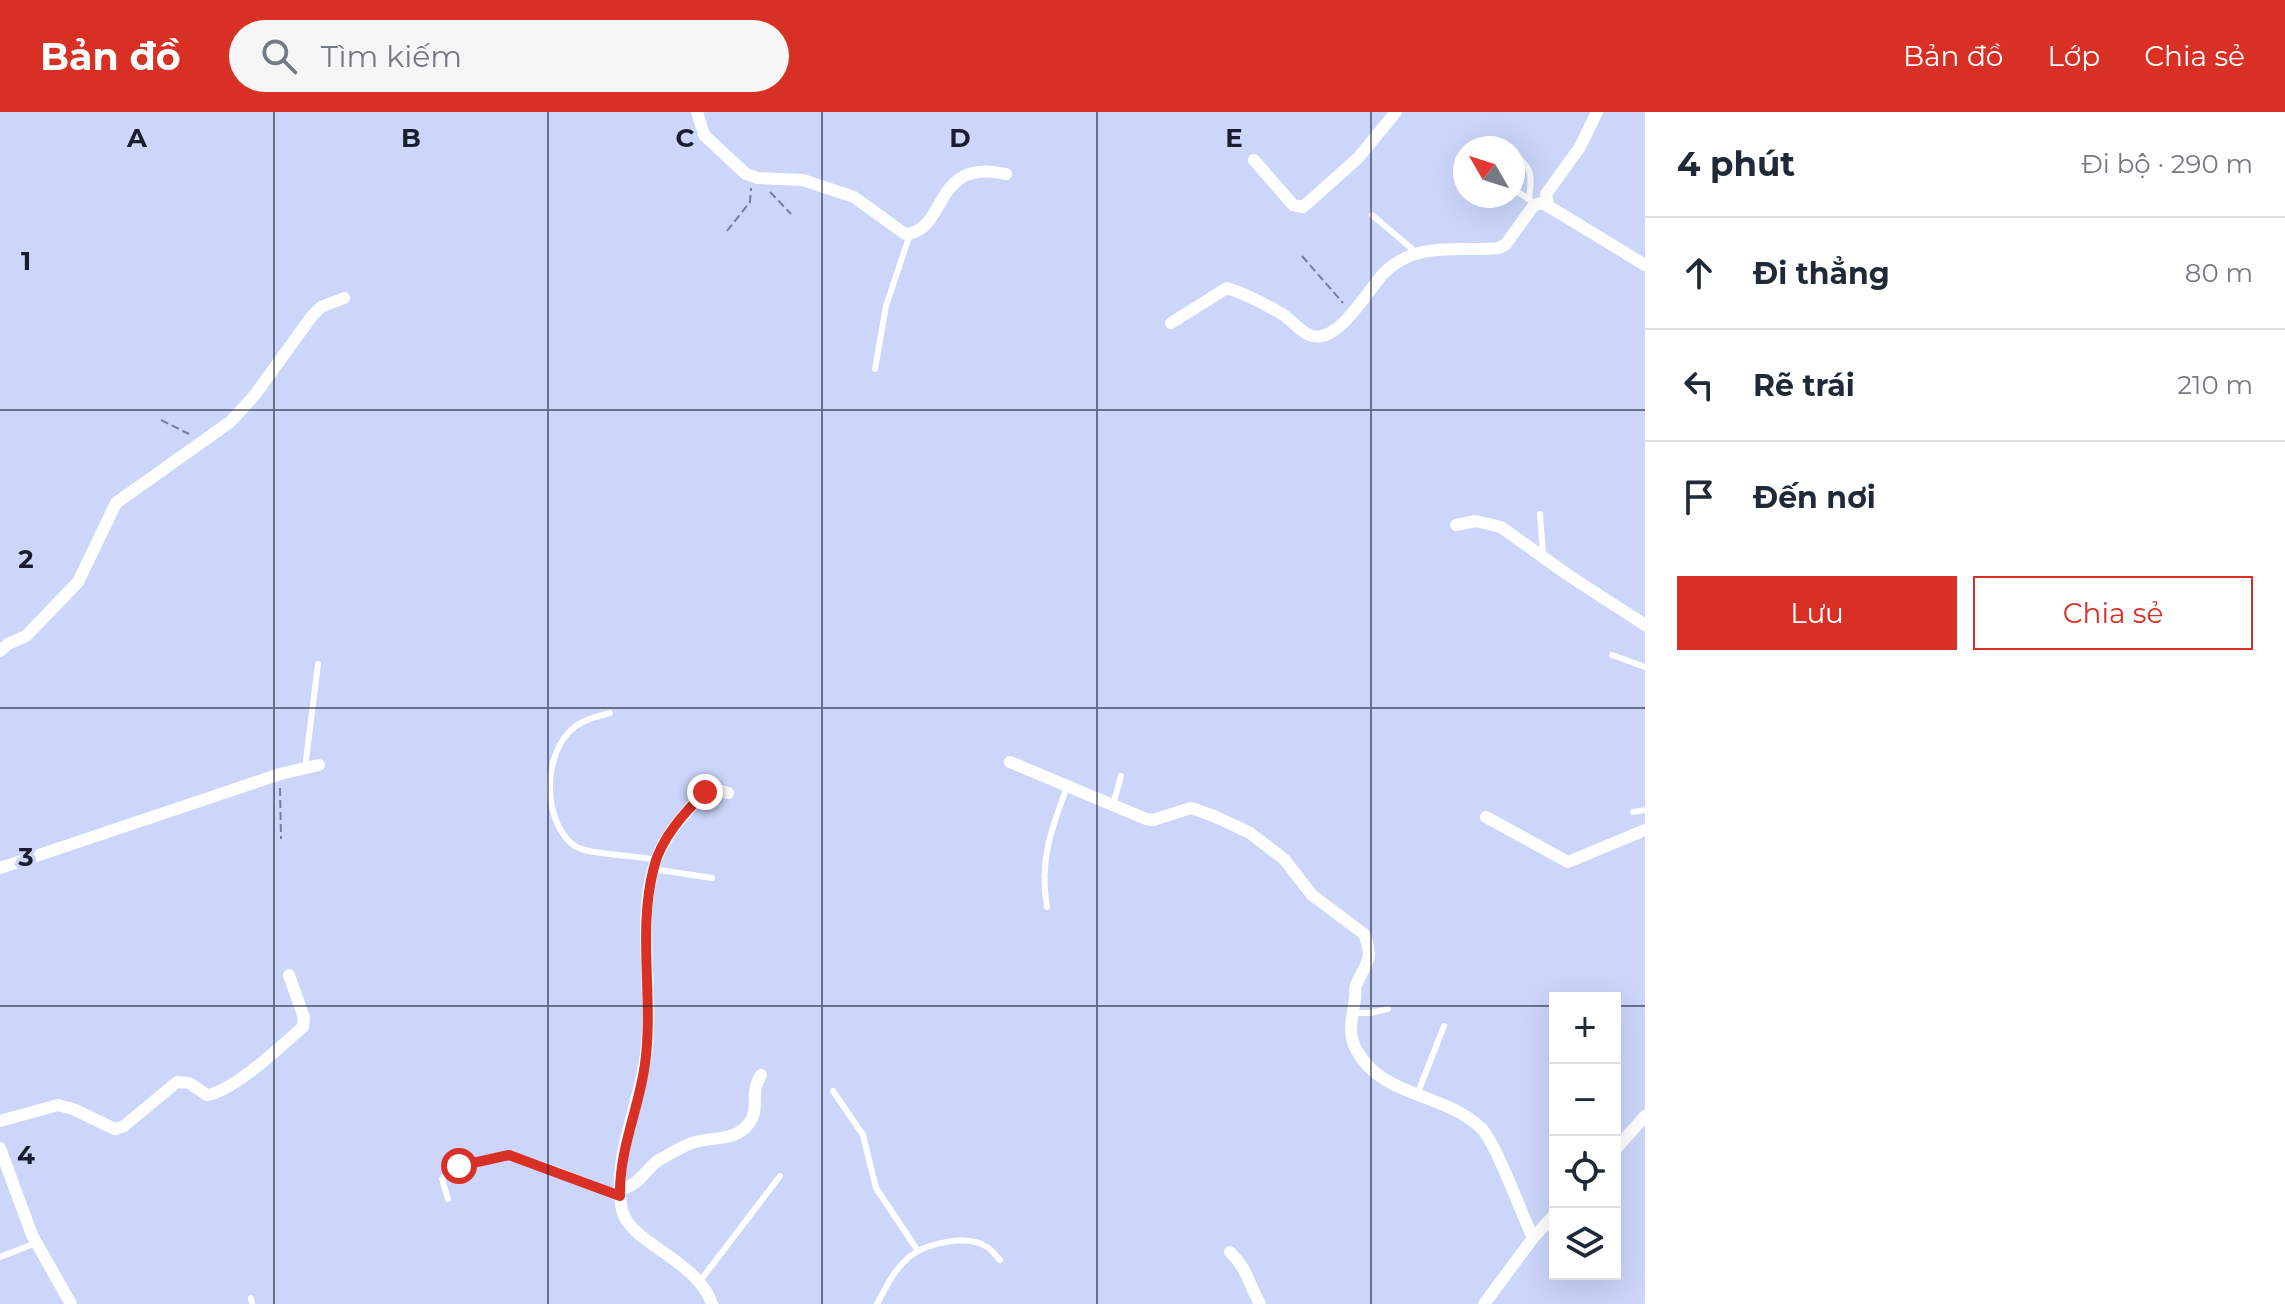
<!DOCTYPE html>
<html lang="vi">
<meta charset="utf-8">
<style>
body{margin:0;font-family:Montserrat,sans-serif;background:#f6f6f7;color:#1f2937}
.controls{position:absolute;right:24px;bottom:24px;display:grid;overflow:hidden;border-radius:0px;box-shadow:0 8px 32px #0002}
.controls button{width:72px;height:72px;display:grid;place-items:center;padding:0;border:0;border-bottom:2px solid #e0e1e3;background:#fff;color:#1f2937;font:40px sans-serif}
.compass{position:absolute;left:1453px;top:24px;width:72px;height:72px;border-radius:50%;background:#fff;box-shadow:0 8px 32px #0002;rotate:309deg}
.stop{position:absolute;width:24px;height:24px;margin:-18px;border:6px solid #d93025;border-radius:50%;background:#fff}
.stop.end{background:#d93025;border-color:#fff;box-shadow:0 2px 8px #0008}
.list{margin:0;padding:0;list-style:none}
h2{display:flex;justify-content:space-between;align-items:center;height:104px;margin:0;padding:0 32px;font-size:34px}
h2 small{font-size:26px;font-weight:400;color:#747a83}
.list li{display:grid;grid-template-columns:52px 1fr auto;gap:24px;align-items:center;box-sizing:border-box;height:112px;padding:0 32px;border-top:2px solid #e0e1e3}
.list b{display:block;font-size:30px;white-space:nowrap}
.list em{font-size:26px;font-style:normal;color:#747a83}
.actions{display:flex;gap:16px;padding:24px 32px}
.actions a{flex:1;padding:18px 0;border:2px solid #d93025;border-radius:0px;text-align:center;font-size:28px;color:#d93025}
.actions .main{background:#d93025;color:#fff}
.icon{flex:none;width:44px;height:44px;fill:none;stroke:currentColor;stroke-width:2;stroke-linecap:round;stroke-linejoin:round}
.map{position:relative;flex:none;width:1645px;height:1192px;overflow:hidden}
header{display:flex;align-items:center;gap:48px;box-sizing:border-box;height:112px;padding:0 40px;background:#d93025;color:#fff}
header strong{font-size:38px}
nav{display:flex;gap:44px;margin-inline-start:auto;font-size:28px}
.search{width:560px;height:72px;background:#f6f6f7;display:flex;align-items:center;gap:20px;box-sizing:border-box;padding:0 28px;border-radius:44px;color:#747a83;font-size:30px}
main{display:flex}
aside{flex:1;background:#fff}
.map>svg:first-child{display:block}
</style>
<header>
<strong>Bản đồ</strong>
<div class="search"><svg class="icon" aria-label="search" viewBox="0 0 24 24"><circle cx="10" cy="10" r="6"/><path d="M15 15l6 6"/></svg>Tìm kiếm</div>
<nav><a>Bản đồ</a><a>Lớp</a><a>Chia sẻ</a></nav>
</header>
<main>
<div class="map">
<svg width="1645" height="1192" viewBox="0 0 1645 1192">
<rect width="100%" height="100%" fill="#cbd6fa"/>
<g fill="none" stroke-linecap="round" stroke-linejoin="round">
<g stroke="#767d98" stroke-width="2" stroke-dasharray="8 4" stroke-linecap="butt">
<path d="M770 80 791 102"/>
<path d="M727 119 750 90 751 76"/>
<path d="M1302 144 1343 191"/>
<path d="M161 308 189 322"/>
<path d="M280 676 281 727"/>
</g>
<g stroke="#fff" stroke-width="6">
<path d="M1503 33 1507 36"/>
<path d="M1513 41C1533 57 1532 62 1529 87"/>
<path d="M1458 47 1465 50"/>
<path d="M1513 77 1530 88"/>
<path d="M1372 103 1417 141"/>
<path d="M875 257 886 194 910 122"/>
<path d="M1540 402 1543 442"/>
<path d="M1612 543 1645 555"/>
<path d="M610 601C596 605 581 608 570 619 543 646 543 707 572 732 585 744 634 742 656 748"/>
<path d="M305 656 318 552"/>
<path d="M1113 693 1121 664"/>
<path d="M1633 700 1645 698"/>
<path d="M653 757 712 766"/>
<path d="M1047 795C1039 749 1051 718 1067 675"/>
<path d="M1352 901H1370L1388 897"/>
<path d="M833 979 863 1023 876 1076 918 1139"/>
<path d="M1417 983 1444 914"/>
<path d="M448 1087 442 1067C451 1054 497 1040 512 1044 546 1051 589 1070 620 1084"/>
<path d="M0 1145 36 1131"/>
<path d="M700 1169 780 1064"/>
<path d="M251 1186 252 1192"/>
<path d="M877 1192C886 1175 894 1158 909 1145 926 1131 967 1122 987 1135 992 1138 996 1144 1000 1148"/>
</g>
<g stroke="#fff" stroke-width="12">
<path d="M697 0 704 23 746 62 758 66 803 68 854 85 905 122C949 119 931 45 1006 62"/>
<path d="M1597 0 1580 35 1546 82 1548 94 1645 153"/>
<path d="M1254 48 1293 93 1303 95 1358 46 1396 0"/>
<path d="M1171 211 1227 176C1246 182 1265 192 1282 202 1292 208 1301 221 1312 224 1339 231 1368 178 1383 162 1416 128 1457 140 1499 136L1506 132 1534 93 1541 91 1548 94"/>
<path d="M1456 413 1476 409 1501 415 1568 463 1645 513"/>
<path d="M0 539 8 532 26 524 78 470 116 391 230 310 254 284 312 204 321 195 344 186"/>
<path d="M1010 650 1146 707 1153 708 1191 696 1214 704 1250 721 1284 747 1312 783 1364 822C1375 849 1365 851 1356 873 1354 880 1356 879 1355 886 1353 906 1346 919 1357 939 1382 985 1444 981 1480 1015 1495 1028 1522 1103 1533 1126"/>
<path d="M1486 705 1568 750 1645 718"/>
<path d="M0 756 280 662 319 653"/>
<path d="M0 1009 58 993 73 997 115 1017 124 1014 177 970 189 971 207 983C234 979 281 934 303 915L304 906 289 863"/>
<path d="M0 1036 32 1123 71 1192"/>
<path d="M1615 1038 1645 1004"/>
<path d="M620 1077C640 1074 644 1058 659 1048 668 1043 678 1037 687 1033 709 1022 734 1033 750 1010 760 996 749 982 761 963"/>
<path d="M1230 1140C1247 1156 1249 1173 1260 1192"/>
<path d="M712 1192C697 1147 630 1132 622 1098 611 1049 640 992 646 942 654 883 637 809 654 754 660 733 675 713 689 697 704 680 705 673 728 681"/>
<path d="M1484 1192 1533 1126 1555 1102"/>
</g>
</g>
<g fill="none" stroke-linecap="round" stroke-linejoin="round">
<path stroke="#d93025" stroke-width="10" d="M459 1054 509 1043 620 1084C619 1037 639 997 645 952 654 887 637 819 654 755 661 726 685 700 705 680"/>
</g>
<path fill="none" stroke="#191d2e" stroke-width="2" stroke-opacity="0.55" d="M274 0V1192M548 0V1192M822 0V1192M1097 0V1192M1371 0V1192M0 298H1645M0 596H1645M0 894H1555M1615 894H1645"/>
<g font-size="26" text-anchor="middle" font-weight="bold" fill="#191d2e" stroke="#cbd6fa" stroke-width="7" stroke-linejoin="round" paint-order="stroke">
<text x="137" y="35">A</text>
<text x="411" y="35">B</text>
<text x="685" y="35">C</text>
<text x="960" y="35">D</text>
<text x="1234" y="35">E</text>
<text x="26" y="158">1</text>
<text x="26" y="456">2</text>
<text x="26" y="754">3</text>
<text x="26" y="1052">4</text>
</g>
</svg>
<div class="controls">
<button>+</button>
<button>−</button>
<button><svg class="icon" aria-label="locate" viewBox="0 0 24 24"><circle cx="12" cy="12" r="6"/><path d="M12 2v4M12 18v4M2 12h4M18 12h4"/></svg></button>
<button><svg class="icon" aria-label="layers" viewBox="0 0 24 24"><path d="M12 4l9 5-9 5-9-5zM3 14l9 5 9-5"/></svg></button>
</div>
<svg class="compass" viewBox="-18 -18 36 36"><path d="M0-13l5 13h-10z" fill="#e53935"/><path d="M0 13l5-13h-10z" fill="#747a83"/></svg>
<div class="stop" style="left:459px;top:1054px"></div>
<div class="stop end" style="left:705px;top:680px"></div>
</div>
<aside>
<h2>4 phút<small>Đi bộ · 290 m</small></h2>
<ul class="list">
<li><svg class="icon" aria-label="ahead" viewBox="0 0 24 24"><path d="M12 20V5M6 11l6-6 6 6"/></svg><div><b>Đi thẳng</b></div><em>80 m</em></li>
<li><svg class="icon" aria-label="left" viewBox="0 0 24 24"><path d="M17 20v-9H6M10 6l-5 5 5 5"/></svg><div><b>Rẽ trái</b></div><em>210 m</em></li>
<li><svg class="icon" aria-label="arrive" viewBox="0 0 24 24"><path d="M6 21V4h12l-3 4 3 4H6"/></svg><div><b>Đến nơi</b></div></li>
</ul>
<div class="actions"><a class="main">Lưu</a><a>Chia sẻ</a></div>
</aside>
</main>
